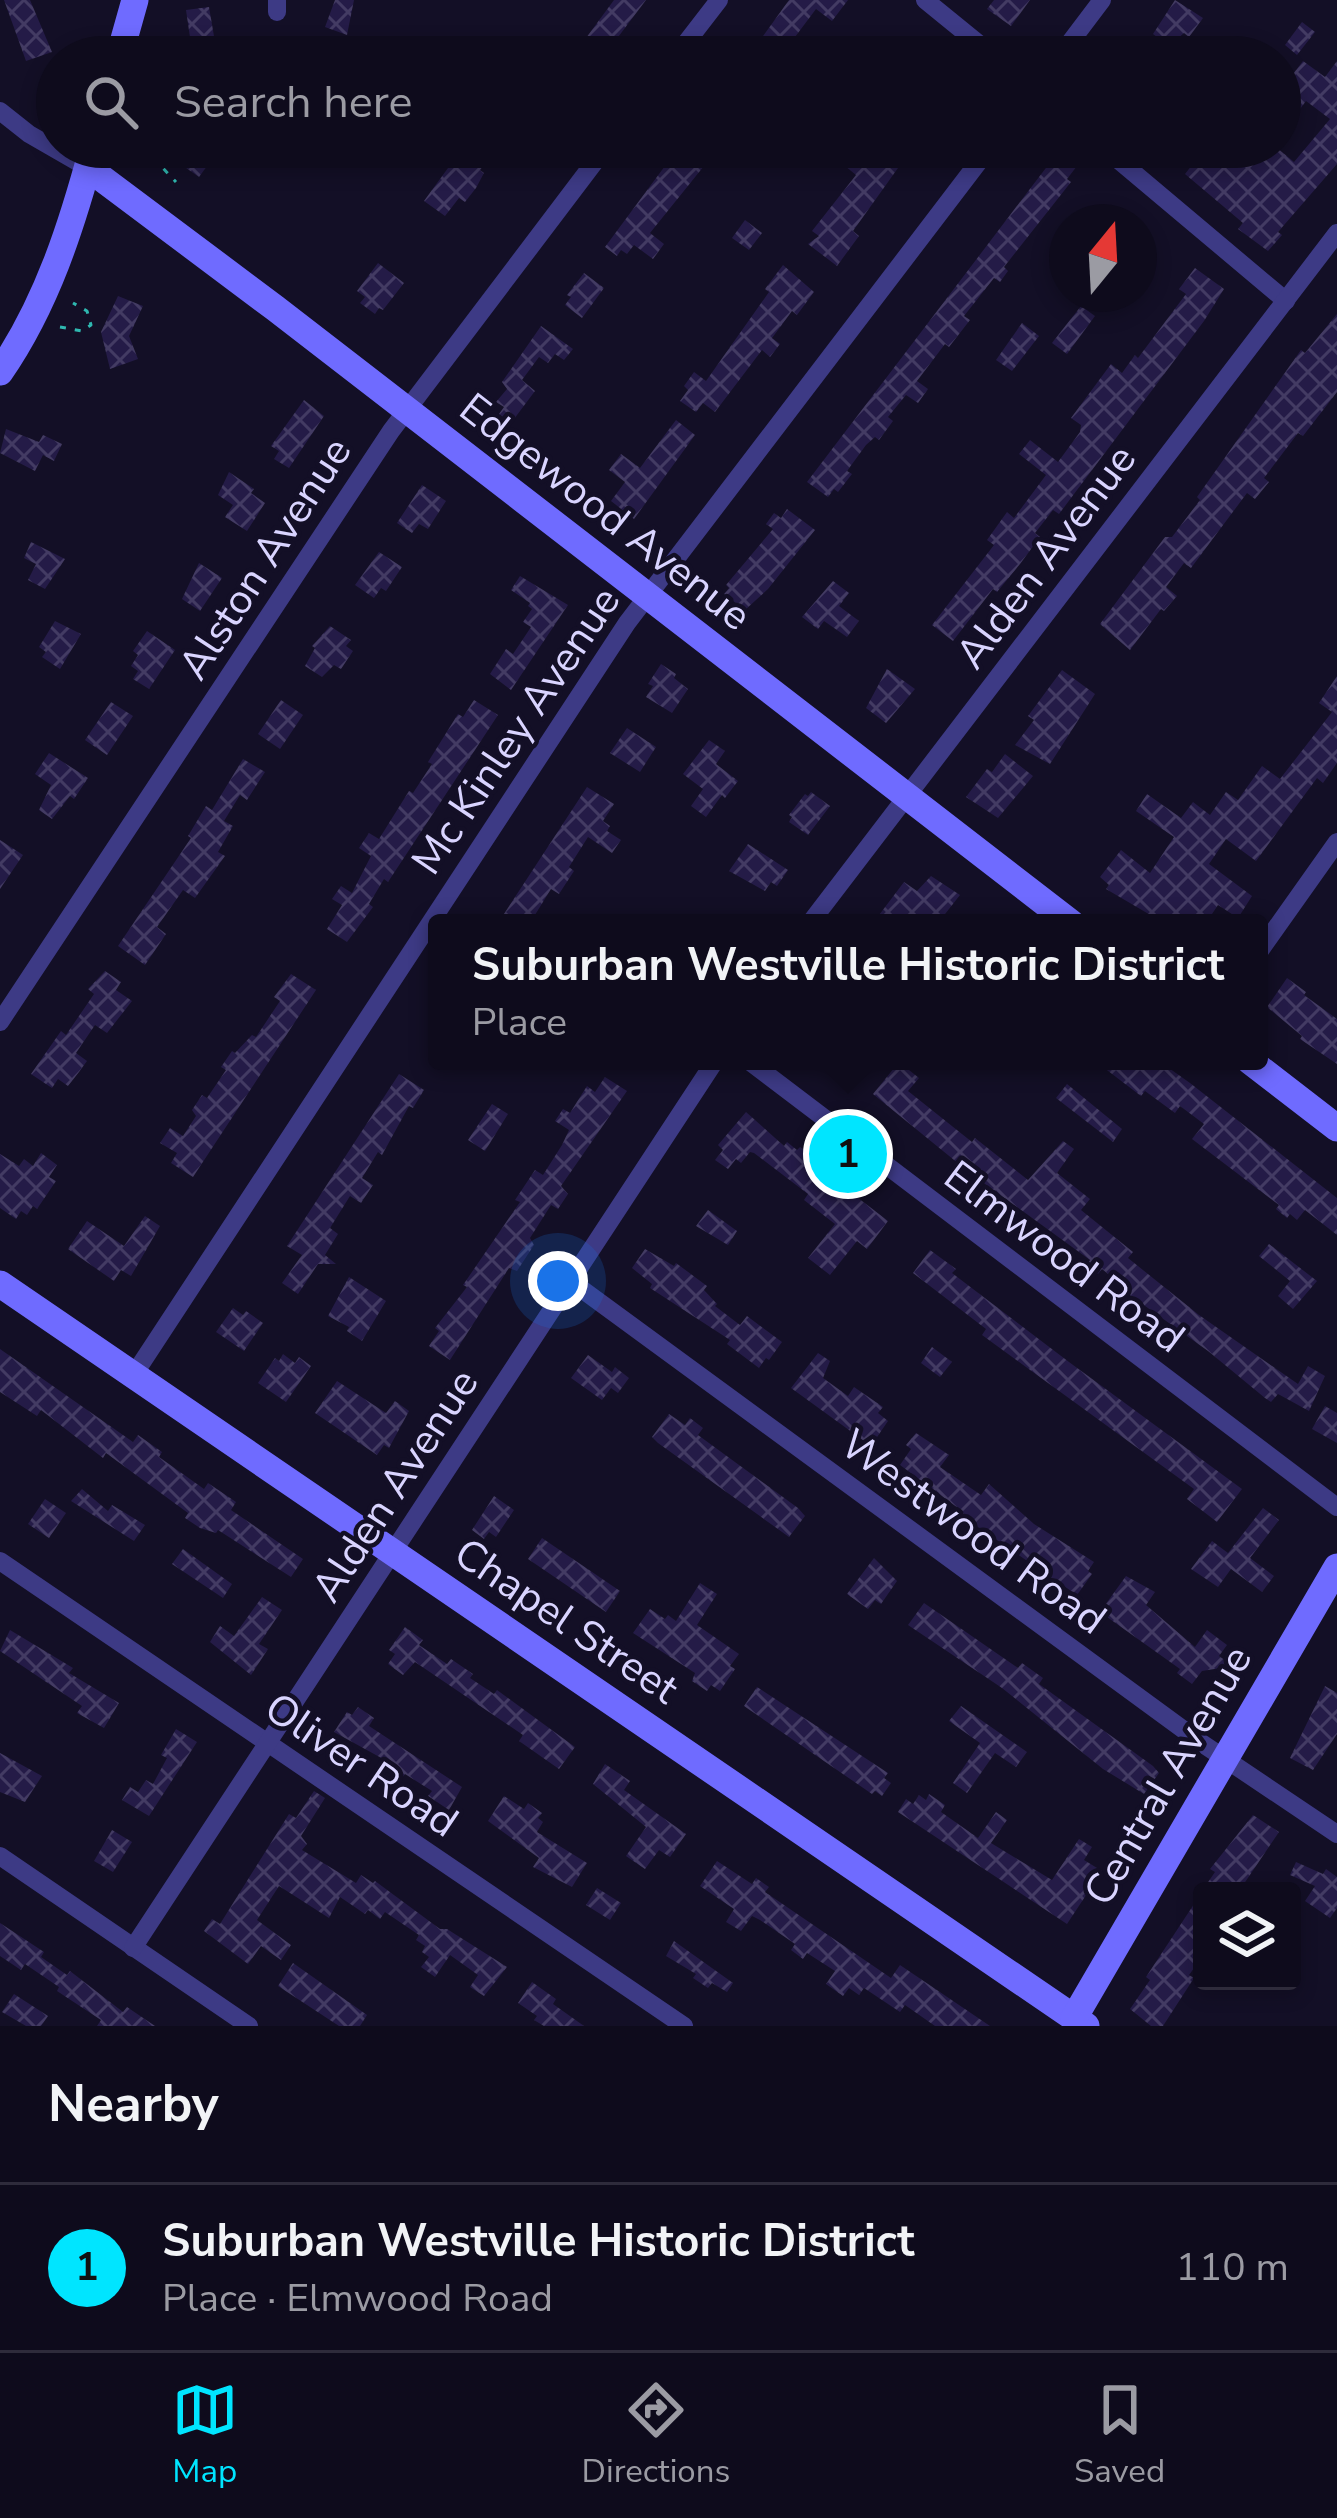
<!DOCTYPE html>
<meta charset="utf-8">
<style>
body{margin:0;font-family:"Nunito Sans",sans-serif;background:#1c1929;color:#f1f3f6}
.controls{position:absolute;right:36px;bottom:36px;display:grid;overflow:hidden;border-radius:12px;box-shadow:0 6px 18px #0003}
.controls button{width:108px;height:108px;display:grid;place-items:center;padding:0;border:0;border-bottom:3px solid #2e2b3b;background:#0e0b1c;color:#f1f3f6;font:60px sans-serif}
.compass{position:absolute;left:1049px;top:204px;width:108px;height:108px;border-radius:50%;background:#0e0b1c;box-shadow:0 6px 18px #0003;rotate:18deg}
.you{position:absolute;left:558px;top:1281px;width:42px;height:42px;margin:-30px;border:9px solid #fff;border-radius:50%;background:#1a73e8;box-shadow:0 0 0 18px #1a73e833}
.badge{display:grid;place-items:center;width:78px;height:78px;border-radius:50%;background:#00e5ff;color:#111;font-size:39px;font-weight:700}
.pin{position:absolute;translate:-50% -50%;border:6px solid #fff;box-shadow:0 3px 12px #0006}
.popup{position:absolute;left:428px;top:914px;width:840px;height:156px;box-sizing:border-box;display:grid;place-content:center;border-radius:12px;background:#0e0b1c;filter:drop-shadow(0 3px 9px #0005);font-size:39px;white-space:nowrap;color:#9b9ba3}
.popup b{font-size:45px;color:#f1f3f6}
.popup::after{content:'';position:absolute;left:50%;top:100%;margin-left:-24px;border:24px solid transparent;border-top-color:#0e0b1c}
.list{margin:0;padding:0;list-style:none}
h2{display:flex;justify-content:space-between;align-items:center;height:156px;margin:0;padding:0 48px;font-size:51px}
h2 small{font-size:39px;font-weight:400;color:#9b9ba3}
.list li{display:grid;grid-template-columns:78px 1fr auto;gap:36px;align-items:center;box-sizing:border-box;height:168px;padding:0 48px;border-top:3px solid #2e2b3b}
.list b{display:block;font-size:45px;white-space:nowrap}
.list p{margin:0;font-size:39px;white-space:nowrap;color:#9b9ba3}
.list em{font-size:39px;font-style:normal;color:#9b9ba3}
.icon{flex:none;width:66px;height:66px;fill:none;stroke:currentColor;stroke-width:2;stroke-linecap:round;stroke-linejoin:round}
.map{position:relative;flex:none;width:1337px;height:2026px;overflow:hidden}
.search{position:absolute;background:#0e0b1c;box-shadow:0 6px 18px #0003;left:36px;right:36px;top:36px;height:132px;display:flex;align-items:center;gap:30px;box-sizing:border-box;padding:0 42px;border-radius:66px;color:#9b9ba3;font-size:45px}
.sheet{height:324px;background:#0e0b1c}
nav{display:flex;justify-content:space-around;align-items:center;box-sizing:border-box;height:168px;border-top:3px solid #2e2b3b;background:#0e0b1c;font-size:33px;color:#9b9ba3}
nav a{display:grid;justify-items:center;gap:6px}
nav .on{color:#00e5ff}
.map>svg:first-child{display:block}
</style>
<div class="map">
<svg width="1337" height="2026" viewBox="0 0 1337 2026">
<defs>
<pattern id="building-cross-hatch" width="8" height="8" patternUnits="userSpaceOnUse" patternTransform="scale(3)"><rect width="8" height="8" fill="#241b47"/><path d="M0 0l8 8M0 8l8-8" fill="none" stroke="#433b63"/></pattern>
</defs>
<rect width="100%" height="100%" fill="#130f26"/>
<g fill="url(#building-cross-hatch)">
<path d="M4 0H30L52 52 26 61Z"/>
<path d="M335 0H354L347 35 325 27Z"/>
<path d="M614 0H646L603 57H572Z"/>
<path d="M789 0H848L832 21 816 9 780 57H748Z"/>
<path d="M994 0H1030L1011 26 987 9Z"/>
<path d="M1175 0 1203 18 1189 37 1184 33 1169 46 1153 34Z"/>
<path d="M209 7 216 48 192 51 186 10Z"/>
<path d="M1302 22 1315 32 1297 55 1285 45Z"/>
<path d="M1303 61 1325 77 1337 61V164L1278 232 1282 235 1268 251 1238 229 1243 223 1185 174 1206 147H1276L1294 162 1330 119 1306 101 1300 109 1296 107 1280 127V91Z"/>
<path d="M156 147H189L210 162 199 177Z"/>
<path d="M443 147H475L489 158 480 170 484 173 476 188 465 202 459 198 445 216 424 201 456 157Z"/>
<path d="M679 147H711L699 163 704 166 650 233 664 244 653 259 634 245 627 254 621 250 617 256 605 247Z"/>
<path d="M822 147H845L870 165 884 147H913L853 231 859 236 837 266 808 244 819 236 812 231 856 175Z"/>
<path d="M1058 152 1077 166 1067 179 1071 182 1004 267 1008 271 1000 282 994 278 964 316 970 320 949 347 945 344 917 381 928 389 918 403 906 395 888 417 893 421 879 440 875 437 866 445 847 471 852 474 838 492 834 489 828 497 807 482Z"/>
<path d="M745 220 762 233 749 250 732 238Z"/>
<path d="M378 263 404 283 383 310 379 308 375 314 360 303 365 297 357 291Z"/>
<path d="M783 265 814 292 797 315 792 311 772 338 780 344 770 357 762 350 715 412 703 403 696 412 680 401 688 390 684 386 694 372 706 381 769 292 765 289Z"/>
<path d="M1195 268 1224 289 1204 321 1059 514 1053 510 1035 533 1040 537 1020 564 997 592 993 589 953 641 932 625 994 545 987 540 1007 512 1014 518 1046 475 1019 454 1030 440 1058 462 1080 432 1081 425 1071 418 1111 364 1122 373 1135 355 1138 358 1186 294 1179 289Z"/>
<path d="M584 273 604 288 582 318 565 305 571 297 567 295Z"/>
<path d="M118 296 143 306 129 336 138 359 110 369 101 332Z"/>
<path d="M1081 306 1095 316 1067 354 1052 343Z"/>
<path d="M1337 314V392L1303 436 1298 433 1264 478 1269 482 1255 499 1247 493 1191 568 1184 563 1166 587 1177 596 1164 611 1161 609 1130 650 1100 624 1165 537H1172L1200 500 1197 497 1301 350 1305 353Z"/>
<path d="M1022 323 1039 336 1012 371 996 360Z"/>
<path d="M541 326 573 349 564 360 555 354 548 363 539 357 522 380 535 391 511 423 499 414 504 407 496 402 507 389 502 382Z"/>
<path d="M304 400 324 416 289 468 274 459 279 451 271 446Z"/>
<path d="M676 420 695 435 634 519 611 501 625 482 609 470 621 454 640 468Z"/>
<path d="M6 429 39 442 43 435 62 444 54 461 43 455 35 471 0 453Z"/>
<path d="M229 472 254 489 251 493 265 503 247 531 225 517 233 505 218 495Z"/>
<path d="M422 485 446 501 428 529 419 524 412 533 397 523Z"/>
<path d="M787 509 815 530 768 589 745 610 724 594 729 588 726 585 773 529 766 524 774 513 781 518Z"/>
<path d="M31 542 65 559 45 589 28 580 36 564 24 558Z"/>
<path d="M379 552 402 567 386 591 381 588 374 598 355 585Z"/>
<path d="M199 563 222 578 200 611 182 599Z"/>
<path d="M520 576 568 605 511 690 490 674 506 649 513 654 531 627 523 622 532 609 528 606 530 603 511 590Z"/>
<path d="M833 581 849 593 839 606 859 621 847 637 824 621 818 629 802 617Z"/>
<path d="M55 621 81 634 60 669 42 657 46 652 39 647Z"/>
<path d="M330 626 351 640 346 646 353 651 341 669 334 665 322 677 305 666 315 648 312 646Z"/>
<path d="M147 631 175 650 149 689 133 679 138 671 131 666 138 655 133 651Z"/>
<path d="M661 664 676 674 674 678 688 689 672 713 646 697 653 686 648 684Z"/>
<path d="M887 669 915 689 886 723 866 708Z"/>
<path d="M1062 670 1095 694 1050 764 1015 745 1034 720 1028 716Z"/>
<path d="M1337 676V763L1323 783 1317 778 1256 861 1226 839 1209 864 1252 896 1238 918 1218 905 1206 923H1164L1106 889 1109 885 1100 877 1121 850 1150 873 1174 837 1136 811 1147 794 1181 818 1193 802 1210 815 1226 792 1238 800 1262 766 1280 779 1332 712 1319 703Z"/>
<path d="M281 700 303 715 280 749 258 734Z"/>
<path d="M474 700 498 715 388 882 384 879 369 904 373 907 347 942 327 929 342 905 332 899 341 886 352 893 371 856 359 848 369 833 379 839 409 791 413 793 432 764 428 762 458 714 463 717Z"/>
<path d="M111 702 133 716 107 755 85 740Z"/>
<path d="M627 728 656 747 640 772 610 753Z"/>
<path d="M709 740 725 751 716 764 738 781 725 798 722 795 706 817 691 806 703 789 683 774Z"/>
<path d="M49 753 88 778 74 799 70 796 52 819 39 810 51 785 35 774Z"/>
<path d="M1005 754 1033 776 998 818 966 797 987 769 992 772Z"/>
<path d="M243 759 265 772 247 800 240 795 224 821 233 826 218 852 225 856 195 898 183 890 157 927 166 934 145 965 118 946 191 838 188 836 206 806 212 810Z"/>
<path d="M587 787 614 804 603 821 610 826 607 831 621 840 612 853 588 837 569 867 574 871 559 894 551 889 530 923H498Z"/>
<path d="M811 792 830 806 808 835 789 822 792 817 789 815 805 794 808 796Z"/>
<path d="M0 840 23 855 0 889Z"/>
<path d="M748 844 788 870 777 886 771 882 765 891 729 871Z"/>
<path d="M931 876 960 895 938 923H873L904 882 917 891Z"/>
<path d="M105 971 121 982 116 990 132 1001 107 1033 95 1025 76 1053 87 1061 79 1072 68 1086 58 1079 52 1088 31 1074 61 1031 66 1035 94 994 88 989Z"/>
<path d="M291 974 316 990 193 1177 171 1163 177 1153 160 1143 170 1128 183 1136 196 1116 192 1110 202 1095 207 1098 226 1070 221 1067 232 1051 235 1053 252 1035 256 1037 280 1001 274 997Z"/>
<path d="M1287 978 1306 992 1304 995 1337 1019V1064L1300 1039 1302 1036 1267 1007Z"/>
<path d="M1095 1061H1159L1190 1083 1337 1198V1235L1305 1210 1297 1220 1290 1214 1287 1218 1276 1209 1279 1205 1192 1139 1204 1124 1180 1106 1175 1113 1145 1091 1141 1096Z"/>
<path d="M899 1062 919 1078 908 1091 972 1142 975 1138 1028 1180 1063 1141 1074 1149 1057 1173 1090 1199 1081 1210 1133 1252 1128 1258 1199 1315 1298 1384 1308 1366 1325 1376 1309 1411 1278 1394 1271 1402 1265 1398 1208 1351 1127 1293 1129 1291 1102 1269 1098 1274 1086 1265 1090 1260 970 1173 873 1094Z"/>
<path d="M399 1074 424 1090 413 1108 409 1106 382 1155 378 1152 362 1178 373 1185 361 1203 350 1196 330 1228 338 1234 325 1255 336 1264H318L298 1294 282 1283 302 1255 287 1246Z"/>
<path d="M605 1077 627 1091 561 1186 568 1194 558 1209 551 1205 530 1238 534 1245 517 1271 509 1268 450 1360 429 1346 439 1331 435 1328 467 1287 463 1285 520 1202 515 1200 535 1170 543 1175 562 1145 569 1130 555 1121 563 1109 570 1113 587 1086 595 1092Z"/>
<path d="M1067 1084 1122 1129 1113 1142 1056 1098Z"/>
<path d="M492 1104 508 1114 485 1151 468 1140Z"/>
<path d="M746 1112 784 1146 787 1142 797 1150 800 1147 850 1179 844 1187 888 1221 867 1249 857 1241 830 1275 808 1258 835 1224 804 1200 808 1194 754 1153 750 1152 741 1163 736 1159 728 1169 715 1160 723 1150 718 1145Z"/>
<path d="M41 1153 57 1165 49 1177 56 1181 37 1209 33 1206 27 1215 21 1211 16 1219 0 1208V1154L19 1166 24 1159 33 1166Z"/>
<path d="M708 1210 737 1231 728 1245 696 1226Z"/>
<path d="M145 1216 160 1226 131 1276 121 1270 114 1281 68 1249 87 1221 124 1246Z"/>
<path d="M1269 1244 1317 1281 1293 1309 1278 1296 1290 1281 1259 1256Z"/>
<path d="M645 1249 674 1266 676 1263 707 1286 704 1290 717 1304 715 1306 740 1325 747 1316 782 1342 769 1360 766 1358 759 1368 727 1344 730 1340 650 1288 652 1284 632 1268Z"/>
<path d="M930 1250 956 1269 952 1273 1069 1362 1242 1489 1217 1522 1187 1499 1194 1489 982 1335 986 1329 913 1273Z"/>
<path d="M349 1277 386 1301 362 1341 347 1331 349 1327 328 1316Z"/>
<path d="M233 1308 243 1315 246 1311 263 1323 244 1351 216 1332Z"/>
<path d="M932 1347 952 1362 940 1377 921 1363Z"/>
<path d="M0 1349 133 1442 138 1435 162 1452 159 1457 204 1489 208 1483 236 1502 231 1510 303 1559 291 1577 218 1530 216 1533 200 1528 185 1518 188 1513 106 1453 103 1458 41 1410 37 1416 0 1392Z"/>
<path d="M818 1353 830 1361 823 1378 848 1396 854 1387 883 1407 878 1413 888 1421 871 1446 791 1388Z"/>
<path d="M283 1354 295 1363 299 1357 311 1366 286 1402 258 1383 275 1358 279 1361Z"/>
<path d="M588 1355 612 1372 615 1367 629 1378 618 1393 611 1388 602 1400 571 1378Z"/>
<path d="M337 1381 386 1413 395 1401 409 1411 389 1448 384 1445 377 1455 315 1413Z"/>
<path d="M1325 1406 1337 1413V1443L1312 1429Z"/>
<path d="M669 1414 685 1425 690 1418 703 1428 698 1435 798 1508 805 1516 789 1537 658 1443 652 1437Z"/>
<path d="M916 1433 949 1455 940 1467 981 1495 989 1484 1034 1524 1094 1562 1088 1571 1092 1574 1077 1595 959 1514 958 1508 900 1465 911 1449 906 1445Z"/>
<path d="M82 1489 108 1511 112 1505 145 1525 134 1541 71 1501Z"/>
<path d="M494 1496 514 1510 496 1537 489 1532 484 1539 472 1530Z"/>
<path d="M45 1499 66 1513 49 1538 28 1524Z"/>
<path d="M1263 1508 1279 1520 1250 1558 1274 1576 1262 1592 1231 1569 1218 1587 1191 1569 1212 1541 1228 1553Z"/>
<path d="M542 1538 620 1591 606 1612 528 1559Z"/>
<path d="M183 1549 232 1584 223 1598 172 1564Z"/>
<path d="M874 1558 897 1581 881 1604 875 1600 868 1609 847 1594Z"/>
<path d="M1126 1576 1155 1592 1146 1605 1195 1647 1207 1630 1227 1645 1219 1656 1233 1666 1202 1671 1192 1684 1177 1673 1180 1669 1100 1612Z"/>
<path d="M700 1583 717 1594 697 1625 739 1654 730 1666 735 1669 720 1691 711 1685 707 1691 692 1681 695 1673 633 1633 650 1609 665 1619 668 1615 676 1621Z"/>
<path d="M262 1597 282 1610 259 1644 268 1649 251 1675 210 1642 220 1626 234 1636Z"/>
<path d="M924 1603 1018 1668 1022 1663 1043 1678 1039 1684 1153 1766 1159 1773 1144 1794 1103 1769 1002 1688 908 1625Z"/>
<path d="M405 1627 423 1640 419 1645 447 1664 451 1659 473 1674 470 1678 494 1694 497 1690 575 1747 559 1769 519 1741 523 1735 415 1662 403 1675 388 1664 395 1654 389 1650Z"/>
<path d="M10 1630 73 1668 69 1673 119 1703 104 1728 77 1713 82 1706 0 1651Z"/>
<path d="M1325 1686 1337 1693V1734L1313 1770 1290 1758Z"/>
<path d="M757 1687 888 1773 884 1778 891 1783 882 1796 875 1791 872 1794 744 1706Z"/>
<path d="M961 1706 1027 1752 1016 1767 995 1753 967 1793 953 1783 980 1743 949 1721Z"/>
<path d="M358 1707 374 1718 369 1726 462 1787 449 1810 428 1796 432 1791 405 1774 402 1778 382 1765 385 1760 334 1732 347 1712 352 1715Z"/>
<path d="M176 1729 197 1742 149 1816 122 1800 130 1787 138 1792 146 1780 153 1784 167 1758 161 1755Z"/>
<path d="M0 1753 42 1776 25 1802 0 1792Z"/>
<path d="M605 1764 630 1781 624 1790 686 1834 670 1857 659 1850 645 1869 626 1856 646 1827 593 1784Z"/>
<path d="M314 1791 325 1798 301 1836 307 1844 302 1850 356 1883 361 1875 373 1883 375 1881 440 1929H447L507 1967 484 1996 470 1987 478 1975 450 1955 435 1977 421 1967 429 1957 422 1952 425 1946 416 1940 419 1935 385 1912 380 1919 368 1910 365 1914 340 1897 329 1918 279 1886 257 1920 291 1945 281 1960 261 1946 248 1964 204 1931 212 1919 220 1924 289 1814 296 1818Z"/>
<path d="M929 1794 945 1805 941 1812 978 1838 996 1812 1007 1820 991 1843 1052 1880 1079 1839 1092 1847 1084 1860 1102 1871 1067 1924 898 1812 906 1799 913 1804 919 1795 926 1800Z"/>
<path d="M504 1796 524 1809 528 1803 542 1813 538 1818 543 1822 537 1832 587 1863 572 1887 533 1867 539 1858 488 1821Z"/>
<path d="M1253 1815 1279 1832 1254 1869 1239 1891H1202L1215 1872 1210 1869Z"/>
<path d="M112 1830 132 1842 113 1872 94 1861Z"/>
<path d="M717 1861 752 1884 756 1878 769 1887 765 1892 891 1978 900 1965 990 2026H935L905 2005 900 2012 864 1988 859 1995 849 1988 843 1996 826 1984 835 1971 807 1953 803 1959 791 1950 795 1944 760 1920 752 1916 741 1931 726 1922 734 1909 700 1886Z"/>
<path d="M1296 1862 1323 1874 1326 1869 1337 1877V1908L1330 1918 1305 1901 1315 1886 1290 1875Z"/>
<path d="M597 1888 621 1903 610 1920 586 1905Z"/>
<path d="M1202 1892V1957L1189 1975 1194 1978 1163 2026H1151L1130 2009 1150 1980 1146 1977Z"/>
<path d="M0 1923 44 1952 41 1957 67 1975 70 1971 123 2012 127 2007 155 2026H97L101 2020 57 1991 59 1987 25 1964 21 1970 0 1956Z"/>
<path d="M674 1941 733 1983 727 1992 712 1983 708 1988 693 1978 696 1974 666 1956Z"/>
<path d="M293 1963 367 2015 360 2026H339L278 1986Z"/>
<path d="M532 1982 556 1999 553 2004 584 2026H544L534 2020 537 2016 518 2003Z"/>
<path d="M14 1994 48 2016 41 2026H26L2 2012Z"/>
</g>
<g fill="none" stroke-linecap="round" stroke-linejoin="round">
<g stroke="#2fb8b0" stroke-width="3" stroke-dasharray="6 9" stroke-linecap="butt">
<path d="M143 147 176 182"/>
<path d="M60 327 82 331 91 325 87 311 73 303"/>
</g>
<g stroke="#3d3a85" stroke-width="18">
<path d="M925 0 995 57"/>
<path d="M277 12V0"/>
<path d="M675 57 719 0"/>
<path d="M1059 57 1102 0"/>
<path d="M0 111 29 134 88 168"/>
<path d="M1103 147 1286 301"/>
<path d="M810 923 1337 233"/>
<path d="M1259 952 1337 842"/>
<path d="M0 1022 391 431 606 147"/>
<path d="M749 1061 1337 1507"/>
<path d="M572 1282 1203 1744 1337 1834"/>
<path d="M133 1376 627 623 990 147"/>
<path d="M0 1561 684 2026"/>
<path d="M0 1856 249 2026"/>
<path d="M133 1948 715 1061"/>
</g>
<g stroke="#6f6bff" stroke-width="27">
<path d="M119 57 135 0"/>
<path d="M88 168 275 308 1071 923"/>
<path d="M0 372C47 304 72 225 93 147"/>
<path d="M1250 1061 1337 1128"/>
<path d="M0 1284 1086 2026"/>
<path d="M1074 2018 1337 1567"/>
</g>
</g>
<g text-anchor="middle" stroke-width="9" stroke-linejoin="round" paint-order="stroke">
<g font-size="42" fill="#d9d4ff" stroke="#130f26">
<text transform="translate(606 511) rotate(38)" y="15">Edgewood Avenue</text>
<text transform="translate(1045 556) rotate(-53)" y="15">Alden Avenue</text>
<text transform="translate(264 558) rotate(-57)" y="15">Alston Avenue</text>
<text transform="translate(515 730) rotate(-56)" y="15">Mc Kinley Avenue</text>
<text transform="translate(1065 1256) rotate(37)" y="15">Elmwood Road</text>
<text transform="translate(394 1485) rotate(-57)" y="15">Alden Avenue</text>
<text transform="translate(974 1531) rotate(36)" y="15">Westwood Road</text>
<text transform="translate(567 1620) rotate(34)" y="15">Chapel Street</text>
<text transform="translate(362 1764) rotate(34)" y="15">Oliver Road</text>
<text transform="translate(1167 1775) rotate(-60)" y="15">Central Avenue</text>
</g>
</g>
</svg>
<div class="controls">
<button><svg class="icon" aria-label="layers" viewBox="0 0 24 24"><path d="M12 4l9 5-9 5-9-5zM3 14l9 5 9-5"/></svg></button>
</div>
<svg class="compass" viewBox="-18 -18 36 36"><path d="M0-13l5 13h-10z" fill="#e53935"/><path d="M0 13l5-13h-10z" fill="#9b9ba3"/></svg>
<div class="you"></div>
<div class="pin badge" style="left:848px;top:1154px">1</div>
<div class="popup"><b>Suburban Westville Historic District</b>Place</div>
<div class="search"><svg class="icon" aria-label="search" viewBox="0 0 24 24"><circle cx="10" cy="10" r="6"/><path d="M15 15l6 6"/></svg>Search here</div>
</div>
<section class="sheet">
<h2>Nearby<small></small></h2>
<ul class="list">
<li><span class="badge">1</span><div><b>Suburban Westville Historic District</b><p>Place · Elmwood Road</p></div><em>110 m</em></li>
</ul>
</section>
<nav>
<a class="on"><svg class="icon" aria-label="map" viewBox="0 0 24 24"><path d="M3 6l6-2 6 2 6-2v14l-6 2-6-2-6 2zM9 4v14M15 6v14"/></svg>Map</a>
<a><svg class="icon" aria-label="directions" viewBox="0 0 24 24"><path d="M12 3l9 9-9 9-9-9zM9 14v-3h6M13 9l2 2-2 2"/></svg>Directions</a>
<a><svg class="icon" aria-label="saved" viewBox="0 0 24 24"><path d="M7 4h10v16l-5-4-5 4z"/></svg>Saved</a>
</nav>
